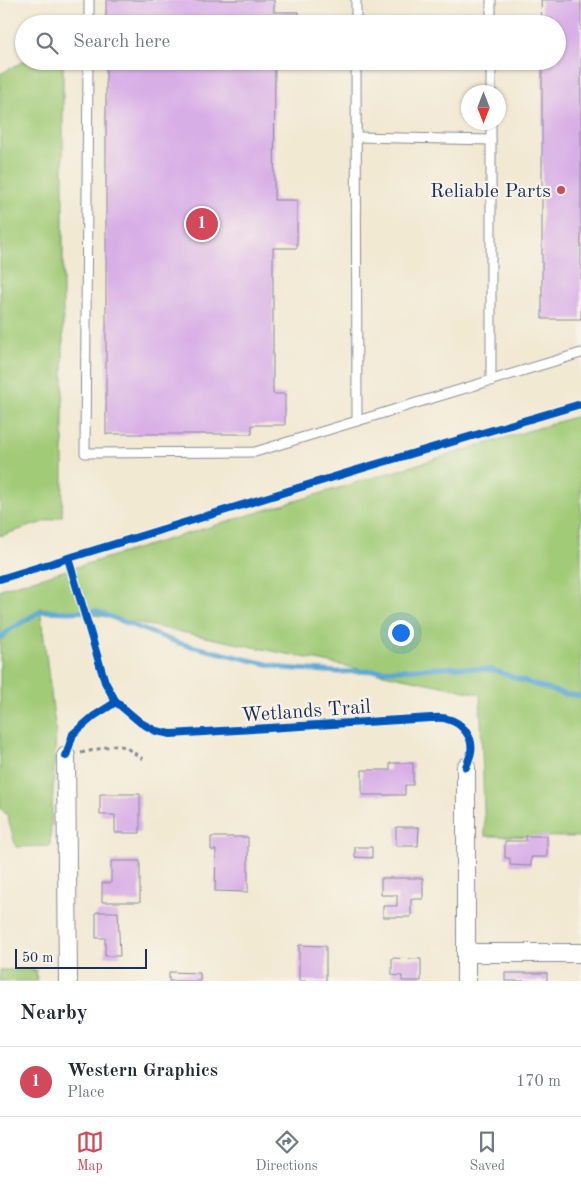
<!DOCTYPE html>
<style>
body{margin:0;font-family:"Old Standard TT",serif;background:#f6f6f7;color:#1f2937}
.compass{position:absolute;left:461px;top:85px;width:45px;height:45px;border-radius:50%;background:#fff;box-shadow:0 1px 4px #0004;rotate:180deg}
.scale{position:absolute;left:15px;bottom:12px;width:132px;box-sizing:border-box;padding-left:5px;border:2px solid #1b2f5e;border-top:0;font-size:14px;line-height:18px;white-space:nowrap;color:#1b2f5e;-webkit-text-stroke:4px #f7f3e8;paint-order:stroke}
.you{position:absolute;left:400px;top:632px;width:18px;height:18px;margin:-12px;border:4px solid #fff;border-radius:50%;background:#1a73e8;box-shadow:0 0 0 8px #1a73e833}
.badge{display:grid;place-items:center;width:32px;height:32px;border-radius:50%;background:#d1495b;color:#fff;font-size:16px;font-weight:700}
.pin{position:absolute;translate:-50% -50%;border:2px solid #fff;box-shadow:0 1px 5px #0006}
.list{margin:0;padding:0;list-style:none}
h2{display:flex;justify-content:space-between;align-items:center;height:65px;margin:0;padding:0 20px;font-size:21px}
h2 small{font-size:16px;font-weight:400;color:#747a83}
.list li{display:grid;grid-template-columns:32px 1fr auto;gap:15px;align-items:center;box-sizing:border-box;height:70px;padding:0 20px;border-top:1px solid #e0e1e3}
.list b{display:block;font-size:19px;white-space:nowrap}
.list p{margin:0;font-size:16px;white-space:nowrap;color:#747a83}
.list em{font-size:16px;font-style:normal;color:#747a83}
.icon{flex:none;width:28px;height:28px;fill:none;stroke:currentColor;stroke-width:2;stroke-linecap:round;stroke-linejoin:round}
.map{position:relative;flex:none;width:581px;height:981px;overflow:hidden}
.search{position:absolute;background:#fff;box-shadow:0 1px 4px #0004;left:15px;right:15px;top:15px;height:55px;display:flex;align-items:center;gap:12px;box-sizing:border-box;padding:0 18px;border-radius:28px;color:#747a83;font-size:19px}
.sheet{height:135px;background:#fff}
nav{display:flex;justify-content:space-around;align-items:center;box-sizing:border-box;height:70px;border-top:1px solid #e0e1e3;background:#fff;font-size:14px;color:#747a83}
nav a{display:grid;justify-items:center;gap:2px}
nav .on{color:#d1495b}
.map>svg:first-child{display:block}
</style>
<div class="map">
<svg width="581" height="981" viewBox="0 0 581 981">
<rect width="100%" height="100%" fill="#f7f3e8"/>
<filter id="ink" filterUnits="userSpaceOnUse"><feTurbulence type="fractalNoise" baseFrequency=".02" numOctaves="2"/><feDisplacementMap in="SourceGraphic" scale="10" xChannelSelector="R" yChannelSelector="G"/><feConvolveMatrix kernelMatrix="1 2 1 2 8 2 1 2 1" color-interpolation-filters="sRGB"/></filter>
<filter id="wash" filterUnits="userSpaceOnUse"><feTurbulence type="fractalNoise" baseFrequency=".0096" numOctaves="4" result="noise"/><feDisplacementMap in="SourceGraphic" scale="20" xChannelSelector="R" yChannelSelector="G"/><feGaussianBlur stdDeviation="1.12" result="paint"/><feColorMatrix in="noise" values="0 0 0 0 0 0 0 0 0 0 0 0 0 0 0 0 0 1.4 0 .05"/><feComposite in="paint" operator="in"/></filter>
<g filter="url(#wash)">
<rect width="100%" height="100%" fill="#f2e9d3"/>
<g fill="#a1cb77" stroke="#5e7d6a">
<path d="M24 61H63V479L62 516 0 536V74Z"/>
<path d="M581 415V837L485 836 480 694 109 617 40 608 56 733 50 846 16 847 7 815 0 808V589L40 578Z"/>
<path d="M0 970H36L37 981H0Z"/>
</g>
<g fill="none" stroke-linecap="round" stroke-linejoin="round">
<path stroke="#5aa7d3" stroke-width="5" d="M0 638 11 629 41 611 69 612 96 611 178 643 284 668 338 672 398 670 453 667 494 670 532 684 564 694 581 696"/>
</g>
<g id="blocks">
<g fill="#d8aee7">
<path d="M106 0H274V12H299L298 24H106Z"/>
<path d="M541 0H581V319H542V61H557V24H542Z"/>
<path d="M106 61H275L274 200H297V248H273V394H285V425H252V434H106Z"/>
<path d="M390 763H413V785H405V795H362V770H390Z"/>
<path d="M100 794H140V833H115V815H100Z"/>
<path d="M396 827H419L418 846H396Z"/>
<path d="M526 836H547V857H531V866L510 865V858H505V841H526Z"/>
<path d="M211 837H248V892L215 891 216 850H211Z"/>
<path d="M355 847H372V858L355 857Z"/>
<path d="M111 861H140V902H102V883H111Z"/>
<path d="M381 878H423V899H411V917H383V906H397V895H381Z"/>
<path d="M96 912H118L120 956H105V938H96Z"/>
<path d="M299 945 326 946V981H299Z"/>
<path d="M392 958 421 959V981H402V976L392 975Z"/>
<path d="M169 972 200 973V981H169Z"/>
<rect x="505" y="973" width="42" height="8"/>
</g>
</g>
</g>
<g filter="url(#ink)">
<use href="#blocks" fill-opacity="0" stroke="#868c98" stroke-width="1"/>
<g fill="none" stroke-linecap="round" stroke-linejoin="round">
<g stroke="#868c98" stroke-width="11">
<g id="service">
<path d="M356 0V24"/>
<path d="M491 0V24"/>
<path d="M89 24V0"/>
<path d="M88 61 85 453 255 452 581 353"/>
<path d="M356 61 357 421"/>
<path d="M491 61V92"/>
<path d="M357 137 491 140"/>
<path d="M491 381V122"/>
</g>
</g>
<g stroke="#868c98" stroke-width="20">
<g id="minor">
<path d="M66 756 68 981"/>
<path d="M466 767V981"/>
<path d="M466 953H581"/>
</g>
</g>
<path stroke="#868c98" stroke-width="3" stroke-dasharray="4 4" stroke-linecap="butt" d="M81 753 115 745 125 747 143 759"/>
<use href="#service" stroke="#fff" stroke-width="9"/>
<use href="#minor" stroke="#fff" stroke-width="18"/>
<g stroke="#f7f3e8" stroke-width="11">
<g id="cycleway">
<path d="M68 558 105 682 116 702 141 723 156 731 171 734 431 718C436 718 443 717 447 719 461 722 474 737 471 752 470 757 468 762 466 767"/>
<path d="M0 579 370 466 581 404"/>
<path d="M66 756 73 734 94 716 116 702"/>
</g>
</g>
<use href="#cycleway" stroke="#0057b8" stroke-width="8"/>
</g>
</g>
<circle fill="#d1495b" stroke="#f7f3e8" stroke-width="2" cx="561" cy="190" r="5"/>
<g text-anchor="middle" stroke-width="4.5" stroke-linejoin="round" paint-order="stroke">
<g font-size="20" fill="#1b2f5e" stroke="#f7f3e8" text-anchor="end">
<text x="551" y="197">Reliable Parts</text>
</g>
<g font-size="20" fill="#1b2f5e" stroke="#f7f3e8">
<text transform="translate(306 710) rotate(-4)" y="7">Wetlands Trail</text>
</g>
</g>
</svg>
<svg class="compass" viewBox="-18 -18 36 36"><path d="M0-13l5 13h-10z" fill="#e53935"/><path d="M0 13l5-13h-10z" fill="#747a83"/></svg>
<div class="scale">50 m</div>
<div class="you"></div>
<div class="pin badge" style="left:202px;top:224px">1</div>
<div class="search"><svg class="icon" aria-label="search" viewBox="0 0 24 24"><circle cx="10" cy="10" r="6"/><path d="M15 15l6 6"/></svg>Search here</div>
</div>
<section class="sheet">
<h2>Nearby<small></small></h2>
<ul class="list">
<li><span class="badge">1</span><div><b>Western Graphics</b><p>Place</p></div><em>170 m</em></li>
</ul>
</section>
<nav>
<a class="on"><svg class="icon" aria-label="map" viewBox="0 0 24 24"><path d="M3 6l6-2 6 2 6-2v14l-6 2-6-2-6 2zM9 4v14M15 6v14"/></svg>Map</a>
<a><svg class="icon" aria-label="directions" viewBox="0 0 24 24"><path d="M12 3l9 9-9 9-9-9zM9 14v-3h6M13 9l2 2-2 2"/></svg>Directions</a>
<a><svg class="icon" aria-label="saved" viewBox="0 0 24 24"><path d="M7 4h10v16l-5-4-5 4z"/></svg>Saved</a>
</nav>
